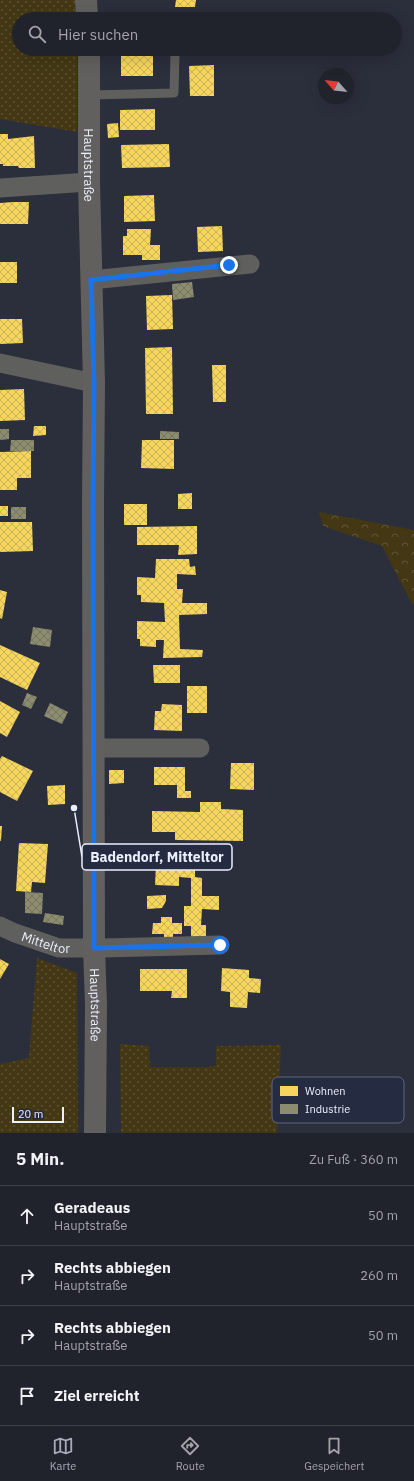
<!DOCTYPE html>
<html lang="de">
<meta charset="utf-8">
<style>
body{margin:0;font-family:"IBM Plex Sans",sans-serif;background:#282a34;color:#f1f3f6}
.compass{position:absolute;left:318px;top:68px;width:36px;height:36px;border-radius:50%;background:#20222c;box-shadow:0 4px 16px #0002;rotate:297deg}
.scale{position:absolute;left:12px;bottom:10px;width:52px;box-sizing:border-box;padding-left:4px;border:2px solid #ebf0fe;border-top:0;font-size:11px;line-height:14px;white-space:nowrap;color:#ebf0fe;-webkit-text-stroke:3px #252b41;paint-order:stroke}
.stop{position:absolute;width:12px;height:12px;margin:-9px;border:3px solid #1a73e8;border-radius:50%;background:#fff}
.stop.end{background:#1a73e8;border-color:#fff;box-shadow:0 1px 4px #0008}
.list{margin:0;padding:0;list-style:none}
h2{display:flex;justify-content:space-between;align-items:center;height:52px;margin:0;padding:0 16px;font-size:17px}
h2 small{font-size:13px;font-weight:400;color:#a2a4a9}
.list li{display:grid;grid-template-columns:26px 1fr auto;gap:12px;align-items:center;box-sizing:border-box;height:60px;padding:0 16px;border-top:1px solid #3d3f48}
.list b{display:block;font-size:15px;white-space:nowrap}
.list p{margin:0;font-size:13px;white-space:nowrap;color:#a2a4a9}
.list em{font-size:13px;font-style:normal;color:#a2a4a9}
.icon{flex:none;width:22px;height:22px;fill:none;stroke:currentColor;stroke-width:2;stroke-linecap:round;stroke-linejoin:round}
.map{position:relative;flex:none;width:414px;height:1133px;overflow:hidden}
.search{position:absolute;background:#20222c;box-shadow:0 4px 16px #0002;left:12px;right:12px;top:12px;height:44px;display:flex;align-items:center;gap:10px;box-sizing:border-box;padding:0 14px;border-radius:22px;color:#a2a4a9;font-size:15px}
.sheet{height:292px;background:#20222c}
nav{display:flex;justify-content:space-around;align-items:center;box-sizing:border-box;height:56px;border-top:1px solid #3d3f48;background:#20222c;font-size:11px;color:#a2a4a9}
nav a{display:grid;justify-items:center;gap:2px}
nav .on{color:#a8acba}
.map>svg:first-child{display:block}
</style>
<div class="map">
<svg width="414" height="1133" viewBox="0 0 414 1133">
<defs>
<pattern id="grass-dots" width="8" height="8" patternUnits="userSpaceOnUse"><rect width="8" height="8" fill="#443814"/><path d="M2 2h.1M6 6h.1" fill="none" stroke="#5f5537" stroke-width="1.8" stroke-linecap="round"/></pattern>
<pattern id="forest-crowns" width="20" height="18" patternUnits="userSpaceOnUse"><rect width="20" height="18" fill="#443814"/><path d="M2 6a3 3 0 1 1 6 0M12 15a3 3 0 1 1 6 0" fill="none" stroke="#5f5537"/></pattern>
<pattern id="homes-cross-hatch" width="8" height="8" patternUnits="userSpaceOnUse"><rect width="8" height="8" fill="#f6d55c"/><path d="M0 0l8 8M0 8l8-8" fill="none" stroke="#cab258"/></pattern>
<pattern id="industry-cross-hatch" width="8" height="8" patternUnits="userSpaceOnUse"><rect width="8" height="8" fill="#8c8c6e"/><path d="M0 0l8 8M0 8l8-8" fill="none" stroke="#747462"/></pattern>
</defs>
<rect width="100%" height="100%" fill="#2b2e3b"/>
<g fill="url(#grass-dots)">
<path d="M0 0H75L76 19H19V49H77V132L0 119Z"/>
<path d="M37 958 77 973 78 1133H0V1064L29 1058Z"/>
<path d="M120 1044 149 1046 150 1067H208L216 1065V1046L281 1045 277 1133H121Z"/>
</g>
<path fill="url(#forest-crowns)" d="M319 512 414 530V604H412L382 546 323 526Z"/>
<g fill="url(#homes-cross-hatch)">
<path d="M176 0H196L195 7H175Z"/>
<rect x="121" y="49" width="32" height="27"/>
<path d="M214 65V96H190L189 66Z"/>
<path d="M155 109V130H120V110Z"/>
<path d="M118 123 119 137 108 138 107 124Z"/>
<path d="M0 134H8V139L34 136 35 168H19L18 166H3V164H0Z"/>
<path d="M169 144 170 167 122 168 121 145Z"/>
<path d="M154 195 155 221 124 222V196Z"/>
<path d="M13 202H29L28 224H0V203Z"/>
<path d="M222 226 223 251 198 252 197 227Z"/>
<path d="M127 229H151L150 245H160V260H142V255H123V236H127Z"/>
<rect x="0" y="262" width="17" height="21"/>
<path d="M172 295 173 329 147 330 146 296Z"/>
<path d="M0 319H22L23 343 0 344Z"/>
<path d="M172 347 173 414H146L145 348Z"/>
<path d="M212 365H226V402H213Z"/>
<path d="M24 389 25 420 0 421V390Z"/>
<path d="M34 426H46V435L33 436Z"/>
<path d="M142 440H174V469L141 468Z"/>
<path d="M31 451V478H17V490H0V452Z"/>
<path d="M192 493V509H178V494Z"/>
<rect x="124" y="504" width="23" height="21"/>
<rect x="0" y="506" width="8" height="10"/>
<path d="M0 522H32L33 551 0 552Z"/>
<path d="M197 526V554L178 555 179 545H137V527Z"/>
<path d="M156 559H189L190 567 195 566 196 575 177 574V589H183L182 603H207V614L179 615 180 649 203 650 202 657 163 658 164 640H156V647L140 646V639H137V621L165 622 164 603 141 602V595H137V577L155 578Z"/>
<path d="M0 590 7 592 2 619 0 618Z"/>
<path d="M0 645 40 663 27 690 0 677Z"/>
<path d="M153 665H180V683H154Z"/>
<rect x="187" y="686" width="20" height="27"/>
<path d="M0 701 20 712 7 737 0 733Z"/>
<path d="M162 704 182 705V731L154 730 155 711H161Z"/>
<path d="M2 756 33 771 17 801 0 792V759Z"/>
<path d="M231 763H254V790L230 789Z"/>
<path d="M154 767H185V791H191V798H177V785H154Z"/>
<path d="M109 770H124V783L109 784Z"/>
<path d="M65 785V804L48 805 47 786Z"/>
<path d="M200 802H221V809L243 810V841L175 840V832H152V811L200 812Z"/>
<path d="M0 826H2L1 841H0Z"/>
<path d="M19 843 48 844 45 883 32 882 31 892 16 891Z"/>
<path d="M176 857H195V877L202 878V896H219V910L202 909 201 925H206V941H191V926H184V906H191V878L179 877V886L155 885 156 864H176Z"/>
<path d="M166 895V901L162 908 147 909V896Z"/>
<path d="M161 917H172V923H182V934H173V939H164V934H152L153 923H161Z"/>
<path d="M0 959 9 964 0 979Z"/>
<path d="M222 968 249 970V978L261 979 260 993 248 992 247 1008 230 1007V992L221 991Z"/>
<path d="M140 969H187V998H171L172 991H140Z"/>
</g>
<g fill="url(#industry-cross-hatch)">
<path d="M192 282 194 297 173 300 172 284Z"/>
<path d="M0 429H9V439L0 440Z"/>
<path d="M160 431 179 432V439H160Z"/>
<path d="M11 440H34V451H10Z"/>
<rect x="11" y="507" width="15" height="12"/>
<path d="M33 627 52 630 50 647 30 644Z"/>
<path d="M27 693 37 697 31 709 22 705Z"/>
<path d="M50 703 68 712 62 724 44 716Z"/>
<path d="M25 892 43 893 42 914 25 913Z"/>
<path d="M45 913 64 916 63 925 43 922Z"/>
</g>
<g fill="none" stroke-linecap="round" stroke-linejoin="round">
<path stroke="#5f5f5d" stroke-width="9" d="M90 95 174 93 175 54"/>
<g stroke="#5f5f5d" stroke-width="19">
<path d="M0 188 89 182"/>
<path d="M91 280 250 264"/>
<path d="M0 363 94 383"/>
<path d="M93 748H200"/>
<path id="s1" d="M0 926 15 933 59 948H104L220 945"/>
</g>
<g stroke="#61605e" stroke-width="22">
<path d="M86 0 87 19"/>
<path id="s2" d="M89 49V182L94 383 93 503 94 948 96 1005 95 1133"/>
</g>
</g>
<g fill="none" stroke-linecap="round" stroke-linejoin="round">
<path stroke="#1a73e8" stroke-width="5" d="M220 945 94 948 93 503 94 383 91 280 229 265"/>
</g>
<g text-anchor="middle" stroke-width="4" stroke-linejoin="round" paint-order="stroke">
<g font-size="13" fill="#ebf0fe" stroke="#252b41">
<text dy="5" stroke="none"><textPath href="#s2" startOffset="116">Hauptstraße</textPath></text>
<text dy="5" stroke="none"><textPath href="#s1" startOffset="49">Mitteltor</textPath></text>
<text dy="5" stroke="none"><textPath href="#s2" startOffset="956">Hauptstraße</textPath></text>
</g>
</g>
<rect x="272" y="1077" width="132" height="46" rx="6" fill="#252b41" stroke="#60667a" stroke-width="1"/>
<rect x="280" y="1086" width="18" height="10" fill="#f6d55c"/>
<rect x="280" y="1104" width="18" height="10" fill="#8c8c6e"/>
<g font-size="11" fill="#ebf0fe">
<text x="305" y="1095">Wohnen</text>
<text x="305" y="1113">Industrie</text>
</g>
<path fill="none" stroke="#ebf0fe" stroke-width="1.5" d="M74 808L82 857"/>
<circle fill="#ebf0fe" stroke="#252b41" stroke-width="1.5" cx="74" cy="808" r="4"/>
<rect fill="#252b41" stroke="#ebf0fe" stroke-width="1.5" x="82" y="844" width="150" height="26" rx="4"/>
<g font-size="14" text-anchor="middle" font-weight="bold" fill="#ebf0fe">
<text x="157" y="862">Badendorf, Mitteltor</text>
</g>
</svg>
<svg class="compass" viewBox="-18 -18 36 36"><path d="M0-13l5 13h-10z" fill="#e53935"/><path d="M0 13l5-13h-10z" fill="#a2a4a9"/></svg>
<div class="scale">20 m</div>
<div class="stop" style="left:220px;top:945px"></div>
<div class="stop end" style="left:229px;top:265px"></div>
<div class="search"><svg class="icon" aria-label="search" viewBox="0 0 24 24"><circle cx="10" cy="10" r="6"/><path d="M15 15l6 6"/></svg>Hier suchen</div>
</div>
<section class="sheet">
<h2>5 Min.<small>Zu Fuß · 360 m</small></h2>
<ul class="list">
<li><svg class="icon" aria-label="ahead" viewBox="0 0 24 24"><path d="M12 20V5M6 11l6-6 6 6"/></svg><div><b>Geradeaus</b><p>Hauptstraße</p></div><em>50 m</em></li>
<li><svg class="icon" aria-label="right" viewBox="0 0 24 24"><path d="M7 20v-9h11M14 6l5 5-5 5"/></svg><div><b>Rechts abbiegen</b><p>Hauptstraße</p></div><em>260 m</em></li>
<li><svg class="icon" aria-label="right" viewBox="0 0 24 24"><path d="M7 20v-9h11M14 6l5 5-5 5"/></svg><div><b>Rechts abbiegen</b><p>Hauptstraße</p></div><em>50 m</em></li>
<li><svg class="icon" aria-label="arrive" viewBox="0 0 24 24"><path d="M6 21V4h12l-3 4 3 4H6"/></svg><div><b>Ziel erreicht</b></div></li>
</ul>
</section>
<nav>
<a class="on"><svg class="icon" aria-label="map" viewBox="0 0 24 24"><path d="M3 6l6-2 6 2 6-2v14l-6 2-6-2-6 2zM9 4v14M15 6v14"/></svg>Karte</a>
<a><svg class="icon" aria-label="directions" viewBox="0 0 24 24"><path d="M12 3l9 9-9 9-9-9zM9 14v-3h6M13 9l2 2-2 2"/></svg>Route</a>
<a><svg class="icon" aria-label="saved" viewBox="0 0 24 24"><path d="M7 4h10v16l-5-4-5 4z"/></svg>Gespeichert</a>
</nav>
